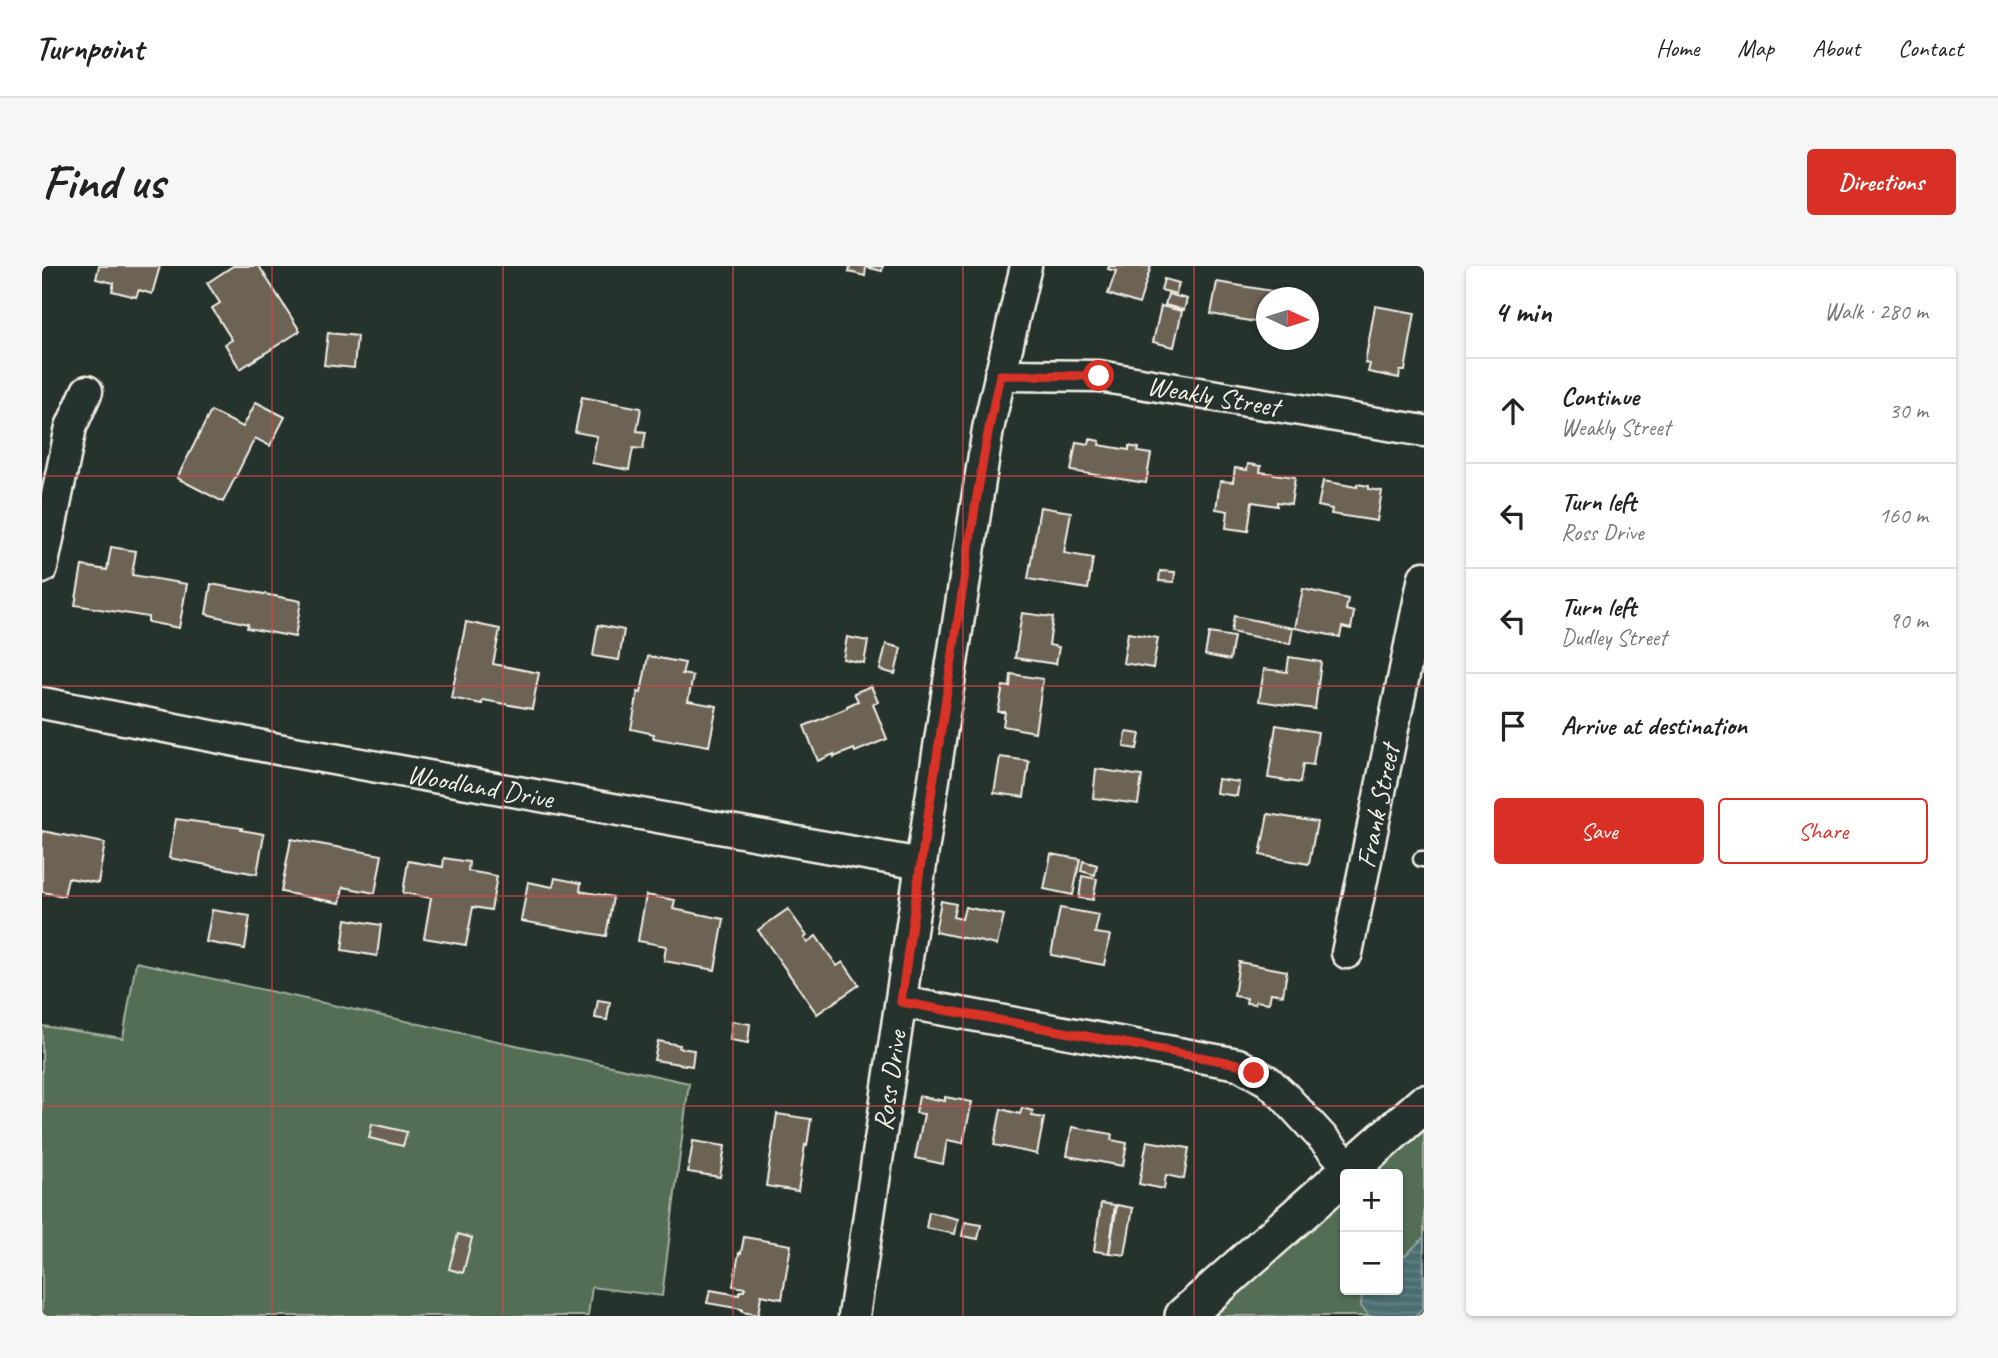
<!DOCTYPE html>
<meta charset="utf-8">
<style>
body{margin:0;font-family:Caveat,sans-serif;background:#f6f6f6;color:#222}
.controls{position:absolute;right:21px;bottom:21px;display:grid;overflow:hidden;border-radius:7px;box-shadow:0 2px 5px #0004}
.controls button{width:63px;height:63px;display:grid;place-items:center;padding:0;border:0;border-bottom:2px solid #e0e0e0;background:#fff;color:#222;font:35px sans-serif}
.compass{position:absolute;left:1214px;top:21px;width:63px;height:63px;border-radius:50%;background:#fff;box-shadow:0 2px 5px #0004;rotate:94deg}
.stop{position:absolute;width:21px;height:21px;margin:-16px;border:5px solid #d93025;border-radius:50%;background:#fff}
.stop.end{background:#d93025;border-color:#fff;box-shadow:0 2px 7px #0008}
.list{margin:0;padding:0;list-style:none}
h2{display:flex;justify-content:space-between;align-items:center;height:91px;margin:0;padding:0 28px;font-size:30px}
h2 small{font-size:23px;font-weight:400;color:#767676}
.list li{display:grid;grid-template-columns:46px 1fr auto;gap:21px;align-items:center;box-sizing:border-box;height:105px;padding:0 28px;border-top:2px solid #e0e0e0}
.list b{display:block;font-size:26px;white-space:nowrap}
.list p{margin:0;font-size:23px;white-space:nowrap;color:#767676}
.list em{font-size:23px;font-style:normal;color:#767676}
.actions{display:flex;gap:14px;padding:21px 28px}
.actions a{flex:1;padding:16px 0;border:2px solid #d93025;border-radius:7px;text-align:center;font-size:24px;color:#d93025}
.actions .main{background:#d93025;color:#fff}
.icon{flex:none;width:38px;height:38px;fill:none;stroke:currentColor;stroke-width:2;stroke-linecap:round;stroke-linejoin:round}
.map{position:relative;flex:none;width:1382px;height:1050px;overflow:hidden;border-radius:7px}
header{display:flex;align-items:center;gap:42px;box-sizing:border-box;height:98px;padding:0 35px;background:#fff;border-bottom:2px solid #e0e0e0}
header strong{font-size:33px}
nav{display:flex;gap:38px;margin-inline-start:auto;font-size:24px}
.intro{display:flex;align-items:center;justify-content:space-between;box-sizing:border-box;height:168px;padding:0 42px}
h1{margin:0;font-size:49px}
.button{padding:18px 32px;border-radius:7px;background:#d93025;color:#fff;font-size:24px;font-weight:700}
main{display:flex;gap:42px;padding:0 42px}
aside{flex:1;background:#fff;border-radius:7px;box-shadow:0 2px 5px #0004}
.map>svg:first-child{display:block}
</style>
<header>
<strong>Turnpoint</strong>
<nav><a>Home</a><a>Map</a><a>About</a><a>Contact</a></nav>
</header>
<div class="intro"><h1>Find us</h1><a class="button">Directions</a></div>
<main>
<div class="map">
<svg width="1382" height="1050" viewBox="0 0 1382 1050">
<defs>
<pattern id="water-rules" width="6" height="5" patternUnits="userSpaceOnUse" patternTransform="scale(1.75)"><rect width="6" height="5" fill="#4b6e72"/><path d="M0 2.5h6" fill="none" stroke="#668386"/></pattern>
</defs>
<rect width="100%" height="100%" fill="#26332d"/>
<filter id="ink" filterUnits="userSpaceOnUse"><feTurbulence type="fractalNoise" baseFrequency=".0143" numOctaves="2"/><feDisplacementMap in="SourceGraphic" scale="14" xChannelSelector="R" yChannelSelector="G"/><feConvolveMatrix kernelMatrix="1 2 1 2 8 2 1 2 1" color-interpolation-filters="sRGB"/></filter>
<g filter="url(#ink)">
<g fill="#536e55" stroke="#a4b09e" stroke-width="2" fill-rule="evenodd">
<path d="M94 696 647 817 620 1030 550 1021 546 1050H0V760L81 772Z"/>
<path d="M1382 838V1050H1142ZM1303 908H1356V1024H1303Z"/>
</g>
<path fill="url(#water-rules)" stroke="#8fa2a1" stroke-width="2" d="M1382 971 1381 1042 1374 1050H1327L1319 1040 1320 1026 1323 1024H1356V993L1364 989Z"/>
<g fill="#6d6455" stroke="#f4f1e8" stroke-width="2">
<path d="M57 0H118L110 28 97 24 94 31 70 25 72 17 54 13Z"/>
<path d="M191 0H217L258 65 198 103 183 78 190 74 170 42 178 37 165 17Z"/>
<path d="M808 0H841L840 5 824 1 823 10 807 6Z"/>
<path d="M1067 0H1109L1097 38 1066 28 1074 5 1066 3Z"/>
<path d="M1122 13 1137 17 1134 28 1119 24Z"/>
<path d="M1175 16 1242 27 1241 32H1224V58L1169 48Z"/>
<path d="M1126 28 1145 33 1142 44 1123 39Z"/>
<path d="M1119 40 1140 45 1132 81 1111 76Z"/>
<path d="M1333 40 1373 47 1363 105H1358L1357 112 1326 106 1328 98 1323 97Z"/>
<path d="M286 67 315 70 312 102 282 99Z"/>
<path d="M540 131 599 142 595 165 604 166 601 183 591 182 587 204 550 197 555 170 533 166Z"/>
<path d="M214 136 243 151 228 180 213 172 181 236 135 212 169 145 201 161Z"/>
<path d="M1048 173 1058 175 1057 179 1087 184V180L1097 182 1096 186 1109 188 1104 217 1029 205 1034 176 1047 178Z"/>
<path d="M1206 198 1219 200 1218 206 1253 211 1249 238 1235 236V240L1210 236 1206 265 1184 262 1186 245 1174 243 1178 215 1191 216 1193 202 1205 204Z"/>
<path d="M1281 215 1315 221V218L1327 220V223L1340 225 1335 255 1289 248 1290 243 1276 240Z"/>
<path d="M998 241 1029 246 1022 287 1051 292 1046 323 986 313Z"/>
<path d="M69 281 94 285 90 309 145 318 137 362 106 356V351L33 339 40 300 65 304Z"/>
<path d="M1118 305 1133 306 1132 316 1117 315Z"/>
<path d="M169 318 259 335 253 371 205 362 206 358 164 348Z"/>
<path d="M1261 323 1306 333 1304 344 1312 346 1309 363 1300 361 1298 371 1253 362Z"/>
<path d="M980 347 1011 351 1007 379 1017 381 1014 398 973 392Z"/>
<path d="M1192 350 1251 362 1248 378 1189 366Z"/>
<path d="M424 356 458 363 451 398 497 407 490 443 441 434 440 438 409 432Z"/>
<path d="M556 359 582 364 577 394 551 390Z"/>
<path d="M1086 367 1116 372 1111 402 1081 397Z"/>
<path d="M1167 367 1192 371 1188 394 1163 389Z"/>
<path d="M805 371 826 375 822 397 801 393Z"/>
<path d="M844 378 859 382 853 408 838 404Z"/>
<path d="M606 390 643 397 640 408 651 410 646 435 675 440 667 480 634 474 633 476 611 472 612 468 589 463 596 426 599 427Z"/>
<path d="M1247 391 1279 396 1273 443 1217 435 1222 403 1245 406Z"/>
<path d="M969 408 1001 413 993 466 961 460 963 446H956L961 420 968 421Z"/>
<path d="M829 420 836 436 831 438 845 473 813 486 812 483 792 491V488L776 495 762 460 805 442V440L816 435 812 427Z"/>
<path d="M1234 459 1276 466 1271 499 1261 498 1258 517 1226 512Z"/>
<path d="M1084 466 1098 468 1095 483 1082 481Z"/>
<path d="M958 491 987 495 982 531 952 527Z"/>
<path d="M1054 503 1100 510 1096 538 1051 532Z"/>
<path d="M1176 513 1197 516 1195 530 1174 527Z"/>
<path d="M1226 548 1275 556 1267 598 1218 589Z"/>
<path d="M134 553 200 562 199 564 222 568 215 608 127 592Z"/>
<path d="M0 565 63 577 56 617 26 612 22 630 0 626Z"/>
<path d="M249 573 340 589 333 627 301 621 298 637 239 626Z"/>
<path d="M1009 588 1038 593 1031 629 1002 623Z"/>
<path d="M402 592 427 596 426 605 455 610 449 644 431 641 424 679 382 672 389 632 361 627 366 595 401 601Z"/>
<path d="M1041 595 1055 599 1053 609 1039 605Z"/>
<path d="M1040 610 1055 613 1051 634 1037 632Z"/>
<path d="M513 612 539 617 538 625 571 631 564 670 479 655 486 616 511 621Z"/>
<path d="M604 629 633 634 631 643 682 653 673 704 622 695 624 680 596 675Z"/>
<path d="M899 635 914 638 911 651 920 653 923 641 962 649 955 679 893 666Z"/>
<path d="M1018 642 1057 649 1053 667 1068 669 1062 699 1009 689Z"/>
<path d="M746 643 765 670 762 672 765 677 774 670 795 700 801 696 817 719 775 748 716 664Z"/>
<path d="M170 644 208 650 203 683 164 676Z"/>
<path d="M304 653 339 659 335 690 300 684Z"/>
<path d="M1197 696 1245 705 1241 729 1229 727 1227 737 1214 735 1213 738 1204 737 1205 732 1192 730Z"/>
<path d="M556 734 568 736 565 754 553 752Z"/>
<path d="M690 755 708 758 706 777 688 774Z"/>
<path d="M616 775 638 779 637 782 652 784 650 800 612 794Z"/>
<path d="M877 830 903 835V831L930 836 921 877 905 874 901 898 873 892 882 848 874 847Z"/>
<path d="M980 842 991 845 990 850 1002 852 995 888 952 879 959 843 978 848Z"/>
<path d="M735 848 769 853 765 880 763 879 756 925 724 920Z"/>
<path d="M330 858 365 866 361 880 327 872Z"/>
<path d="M1030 861 1070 868 1069 874 1085 877 1081 900 1025 890Z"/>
<path d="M651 875 683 880 678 911 646 906Z"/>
<path d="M1105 875 1147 882 1142 913 1124 909 1122 923 1097 918Z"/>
<path d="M1059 937 1073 939 1067 987 1052 985Z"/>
<path d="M1075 939 1091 942 1083 989 1067 987Z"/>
<path d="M887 946 916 953 913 968 884 962Z"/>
<path d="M923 956 939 959 936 973 920 970Z"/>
<path d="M416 968 430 972 421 1007 407 1003Z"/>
<path d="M702 971 749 979 740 1033 719 1029 716 1049 700 1046V1043L665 1037 668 1024 697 1029 698 1025H702L703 1022 691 1020 697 987H699Z"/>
</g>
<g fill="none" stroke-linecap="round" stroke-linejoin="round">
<g stroke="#f4f1e8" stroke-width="19">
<path id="service" d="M1379 593H1382"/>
</g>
<g stroke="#f4f1e8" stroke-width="35">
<g id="minor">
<path id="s1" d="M958 109 1057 110 1382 165"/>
<path d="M0 302 29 161 45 125"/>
<path id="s2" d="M0 437 246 485 879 598"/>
<path id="s3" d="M1305 687 1382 311"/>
<path d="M859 736 1196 798 1226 815 1242 830 1309 903"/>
<path id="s4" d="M812 1050 879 598 946 163 984 0"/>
</g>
</g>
<g stroke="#f4f1e8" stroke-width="42">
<path id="tertiary" d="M1142 1050 1382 838"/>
</g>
<use href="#service" stroke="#26332d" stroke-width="14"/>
<use href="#minor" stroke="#26332d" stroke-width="30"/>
<use href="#tertiary" stroke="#26332d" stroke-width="37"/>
</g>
</g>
<g fill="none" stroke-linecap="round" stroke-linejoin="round" filter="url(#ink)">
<path stroke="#d93025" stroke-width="9" d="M1057 110 958 109C939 194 927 281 914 367 895 490 876 612 859 736L1196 798 1212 807"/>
</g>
<path fill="none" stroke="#da4645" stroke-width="2" stroke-opacity="0.55" d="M230 0V1050M461 0V1050M691 0V1050M921 0V1050M1152 0V1050M0 210H1382M0 420H1382M0 630H1382M0 840H1382"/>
<g text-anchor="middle" stroke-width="5" stroke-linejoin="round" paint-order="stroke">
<g font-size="28" fill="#f4f1e8" stroke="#26332d">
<text dy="10" stroke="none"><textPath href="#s1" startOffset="215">Weakly Street</textPath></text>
<text dy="10" stroke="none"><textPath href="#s2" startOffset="446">Woodland Drive</textPath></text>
<text dy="10" stroke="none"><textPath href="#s3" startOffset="150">Frank Street</textPath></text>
<text dy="10" stroke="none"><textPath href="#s4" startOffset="238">Ross Drive</textPath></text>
</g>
</g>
</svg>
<div class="controls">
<button>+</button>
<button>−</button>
</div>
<svg class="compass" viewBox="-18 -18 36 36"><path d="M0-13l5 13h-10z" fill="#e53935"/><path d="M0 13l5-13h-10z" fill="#767676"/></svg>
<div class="stop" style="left:1057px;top:110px"></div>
<div class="stop end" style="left:1212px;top:807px"></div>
</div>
<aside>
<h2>4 min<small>Walk · 280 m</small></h2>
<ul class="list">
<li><svg class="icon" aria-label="ahead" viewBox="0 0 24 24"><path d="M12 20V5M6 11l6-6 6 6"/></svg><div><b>Continue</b><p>Weakly Street</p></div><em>30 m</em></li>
<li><svg class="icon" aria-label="left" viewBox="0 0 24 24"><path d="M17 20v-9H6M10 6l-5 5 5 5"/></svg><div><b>Turn left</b><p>Ross Drive</p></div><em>160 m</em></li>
<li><svg class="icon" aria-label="left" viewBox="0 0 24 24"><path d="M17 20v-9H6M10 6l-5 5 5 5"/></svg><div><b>Turn left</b><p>Dudley Street</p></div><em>90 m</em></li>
<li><svg class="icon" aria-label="arrive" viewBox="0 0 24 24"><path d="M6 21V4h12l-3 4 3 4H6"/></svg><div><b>Arrive at destination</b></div></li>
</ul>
<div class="actions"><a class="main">Save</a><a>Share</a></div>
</aside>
</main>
